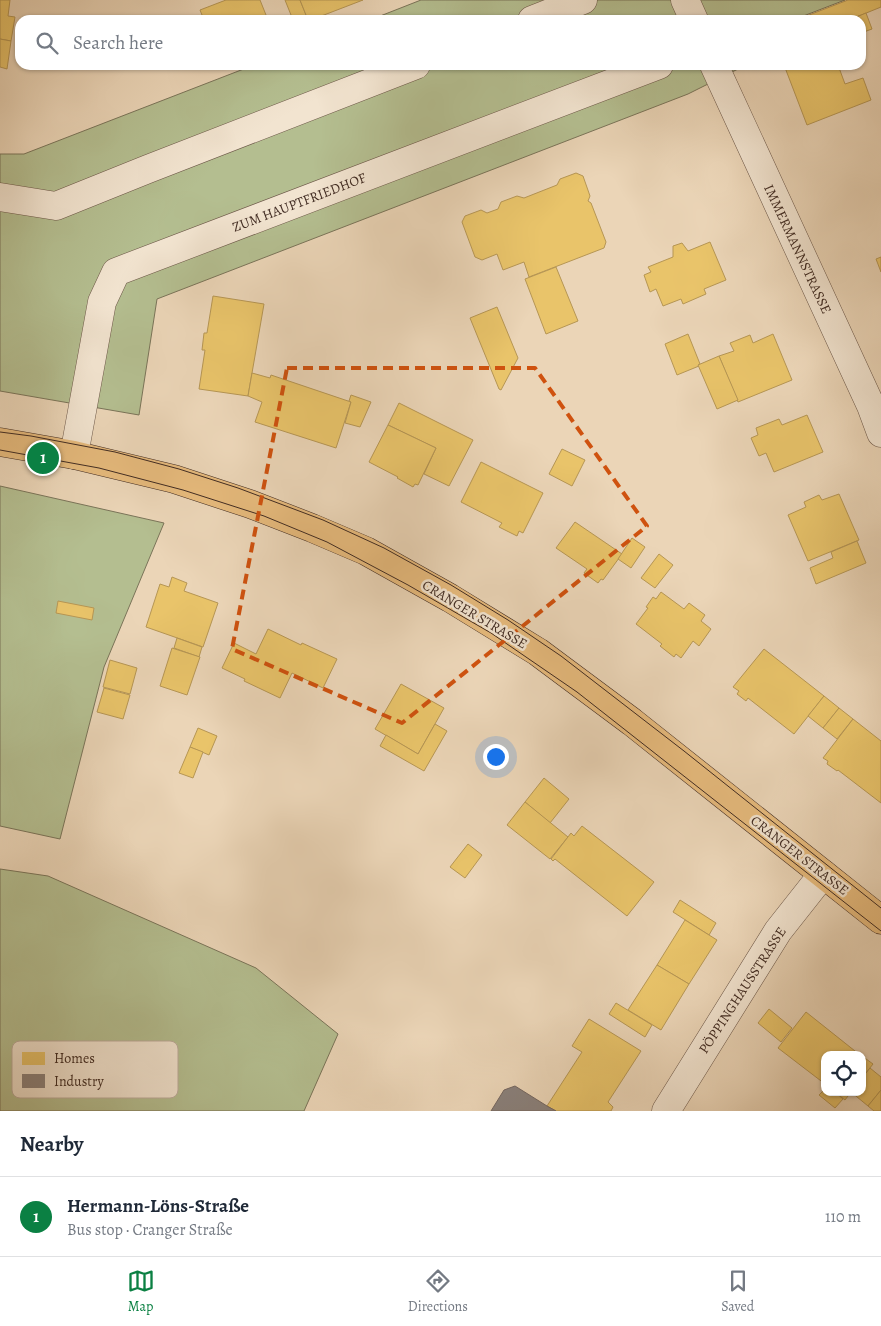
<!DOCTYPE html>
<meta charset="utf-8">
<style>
body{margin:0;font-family:Alegreya,serif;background:#f2f2f3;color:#1f2937}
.controls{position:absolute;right:15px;bottom:15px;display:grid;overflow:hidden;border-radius:10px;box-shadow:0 1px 4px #0004}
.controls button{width:45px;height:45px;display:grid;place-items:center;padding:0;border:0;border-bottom:1px solid #e0e1e3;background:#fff;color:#1f2937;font:25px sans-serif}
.you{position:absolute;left:495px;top:756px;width:18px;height:18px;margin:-12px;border:4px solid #fff;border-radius:50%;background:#1a73e8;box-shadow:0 0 0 8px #1a73e833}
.badge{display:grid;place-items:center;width:32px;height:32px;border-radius:50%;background:#0b8043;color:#fff;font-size:16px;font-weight:700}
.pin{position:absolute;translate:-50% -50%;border:2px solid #fff;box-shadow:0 1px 5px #0006}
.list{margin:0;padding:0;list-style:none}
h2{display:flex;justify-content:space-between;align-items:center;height:65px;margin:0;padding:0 20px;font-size:21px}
h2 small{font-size:16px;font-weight:400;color:#747a83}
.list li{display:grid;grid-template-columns:32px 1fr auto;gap:15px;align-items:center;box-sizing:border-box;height:80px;padding:0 20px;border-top:1px solid #e0e1e3}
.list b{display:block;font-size:19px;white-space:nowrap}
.list p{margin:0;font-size:16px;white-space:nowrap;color:#747a83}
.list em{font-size:16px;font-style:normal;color:#747a83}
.icon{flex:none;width:28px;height:28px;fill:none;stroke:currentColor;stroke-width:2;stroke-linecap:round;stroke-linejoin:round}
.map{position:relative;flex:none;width:881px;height:1111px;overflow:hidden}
.search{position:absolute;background:#fff;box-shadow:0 1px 4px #0004;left:15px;right:15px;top:15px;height:55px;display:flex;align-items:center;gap:12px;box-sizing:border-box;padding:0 18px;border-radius:15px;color:#747a83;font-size:19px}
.sheet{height:145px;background:#fff}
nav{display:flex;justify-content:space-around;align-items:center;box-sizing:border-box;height:70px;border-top:1px solid #e0e1e3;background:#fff;font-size:14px;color:#747a83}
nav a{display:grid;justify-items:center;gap:2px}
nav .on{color:#0b8043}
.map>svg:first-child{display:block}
</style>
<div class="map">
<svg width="881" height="1111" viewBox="0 0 881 1111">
<rect width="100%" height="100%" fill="#ebd5b7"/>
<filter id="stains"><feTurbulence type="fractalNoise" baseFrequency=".004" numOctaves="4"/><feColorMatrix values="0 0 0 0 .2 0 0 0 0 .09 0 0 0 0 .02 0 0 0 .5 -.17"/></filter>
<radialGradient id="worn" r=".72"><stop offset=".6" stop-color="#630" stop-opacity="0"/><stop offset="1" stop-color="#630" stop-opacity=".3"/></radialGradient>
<g fill="#b4be90" stroke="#7a7459">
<path d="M421 0H845L793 20H370Z"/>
<path d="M254 65H746L688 94 157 299 139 415 0 391V154H24Z"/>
<path d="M0 486 164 523 104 667 60 839 0 826Z"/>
<path d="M0 869 48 876 256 968 338 1034 304 1111H0Z"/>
</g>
<g fill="#e9c46a" stroke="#b69654">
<path d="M0 0H10L8 16 15 17 11 41 0 39Z"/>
<path d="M226 0H260L268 20H204L200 10Z"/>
<path d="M285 0H300L308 20H293Z"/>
<path d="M300 0H363L311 20H308Z"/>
<path d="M848 0H881V7L849 20H796Z"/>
<path d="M866 13 872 29 861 33V20H849Z"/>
<path d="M0 39 11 41 7 69 0 67Z"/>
<path d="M784 65H838L845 84 863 78 871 100 807 125Z"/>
<path d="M576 173 583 176 590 196 588 201 591 203 606 242 604 248 529 277 524 262 503 270 497 254 482 260 475 257 462 222 465 216 481 210 487 213 498 209 501 202 517 196 524 198 557 185 560 179Z"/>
<path d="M710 242 726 280 704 289 706 294 683 304 681 299 663 306 656 289 650 292 644 275 651 272 648 267 673 257V246L682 243 688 251Z"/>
<path d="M881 257V272L876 259Z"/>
<path d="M556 267 578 321 546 334 525 279Z"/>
<path d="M213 296 264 304 248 396 199 389 205 350H202L204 333H207Z"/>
<path d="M497 307 518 358 501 390 499 389 470 318Z"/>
<path d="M688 334 700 364 698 365 699 366 677 375 665 344Z"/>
<path d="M773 334 792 380 738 402 719 356 734 351 730 343 750 335 753 343Z"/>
<path d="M719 356 738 400 717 409 698 365Z"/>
<path d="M252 373 270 378 271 375 351 402 336 448 255 422 262 402 248 396Z"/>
<path d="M351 395 371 402 360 427 345 423 351 402 349 401Z"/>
<path d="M399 403 473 440 449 486 424 474 436 448 388 425Z"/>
<path d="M807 415 823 452 774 472 766 453 759 456 751 438 758 435 756 428 779 419 782 425Z"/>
<path d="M388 425 436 448 418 485 415 484 413 487 397 478 398 477 369 462Z"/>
<path d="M562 449 585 460 572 486 549 474Z"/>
<path d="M481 462 543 493 523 533 519 531 517 536 499 527 502 523 461 502Z"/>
<path d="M839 494 859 540 808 561 788 515 806 507 804 502 819 495 822 500Z"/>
<path d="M575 522 622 554 603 580 601 579 598 583 584 573 587 569 556 548Z"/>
<path d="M632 538 645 547 631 568 618 559Z"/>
<path d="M857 541 866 563 816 584 810 568 833 558 831 552Z"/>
<path d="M659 554 673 565 655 588 641 578Z"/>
<path d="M172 577 187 583 184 591 218 603 203 647 146 627 160 584 169 587Z"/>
<path d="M661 592 684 609 689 603 705 615 701 621 711 629 699 646 693 641 681 658 676 654 674 657 660 646 662 644 636 624 648 608 646 607 653 597 656 599Z"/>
<path d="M58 601 94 608 92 620 56 613Z"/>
<path d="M268 629 301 645 302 643 337 659 323 688 292 673 280 698 244 681 245 679 222 668 234 643 256 654Z"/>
<path d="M177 638 202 647 199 657 174 648Z"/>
<path d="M172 648 200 657 187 695 160 686Z"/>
<path d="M764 649 824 696 794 734 748 698 746 701 737 694 739 691 733 687Z"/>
<path d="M110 660 137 668 130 694 103 687Z"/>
<path d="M401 684 444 708 418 754 375 729Z"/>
<path d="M104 688 130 695 123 719 97 712Z"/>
<path d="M824 696 839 708 823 728 808 716Z"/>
<path d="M839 708 853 719 837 739 823 728Z"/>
<path d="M853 719 881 741V803L838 770 837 771 827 764 828 761 823 758Z"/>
<path d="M435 724 447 731 424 771 380 746 386 735 418 754Z"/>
<path d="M198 728 217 736 209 755 190 747Z"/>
<path d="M190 747 203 752 193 778 179 773Z"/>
<path d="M544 778 569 799 550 823 525 802Z"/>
<path d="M525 802 568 837 550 859 507 825Z"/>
<path d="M582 826 654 882 627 916 555 859 553 861 551 859 571 833 574 836Z"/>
<path d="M468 844 482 855 465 878 450 867Z"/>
<path d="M680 900 716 923 709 935 673 912Z"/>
<path d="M685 920 717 940 689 984 657 965Z"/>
<path d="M657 965 689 984 661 1030 628 1010Z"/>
<path d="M616 1003 652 1025 645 1037 609 1014Z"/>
<path d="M769 1009 792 1028 781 1042 758 1023Z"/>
<path d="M806 1012 860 1055H825V1084L778 1048Z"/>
<path d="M589 1019 641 1051 608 1102 613 1107 611 1111H556L547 1106 582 1052 572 1046Z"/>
<path d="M862 1056 873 1064 862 1078Z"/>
<path d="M870 1068 881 1077V1090L868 1106 851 1092H862V1078Z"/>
<path d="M825 1089V1092H835L843 1099 835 1108 819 1095Z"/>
<path d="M881 1090V1111H874L868 1106Z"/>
<path d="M835 1092H851L845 1100Z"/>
</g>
<path fill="#8a817c" stroke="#746761" d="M515 1086 547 1106 556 1111H491L504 1090Z"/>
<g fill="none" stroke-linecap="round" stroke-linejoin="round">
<g stroke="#6b5647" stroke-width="29">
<g id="minor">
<path d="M685 0 694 20"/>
<path d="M532 20 583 0"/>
<path d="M714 65 871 406 881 433"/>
<path d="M0 197 56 206 148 169 416 65"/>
<path d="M74 455 102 302 116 272 659 65"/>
<path d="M666 1111 778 931 823 874"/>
</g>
</g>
<g stroke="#402b22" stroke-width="29">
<path id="major" d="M0 442 74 455 174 479 250 504 312 528 366 551 450 598 538 652 632 722 881 920"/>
</g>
<use href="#minor" stroke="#f2e4d0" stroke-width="28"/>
<use href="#major" stroke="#e6ba7c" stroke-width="28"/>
<g stroke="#402b22" stroke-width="1">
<path d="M0 432 31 436 115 452 179 469 238 488 323 520 384 548 451 585 508 620 561 656 684 751 881 908"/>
<path d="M0 450 99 468 183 490 264 516 327 542 408 585 491 633 577 692 881 931"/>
</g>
</g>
<path fill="none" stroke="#cf520f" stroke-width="4" stroke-dasharray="10 6" stroke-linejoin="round" d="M287 368H535L647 526 402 723 232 649Z"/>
<g text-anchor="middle" stroke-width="5" stroke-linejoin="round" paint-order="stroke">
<g font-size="14" fill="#402b22" stroke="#f2e4d0">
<text transform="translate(299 202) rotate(-21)" y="5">ZUM HAUPTFRIEDHOF</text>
<text transform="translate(798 249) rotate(65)" y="5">IMMERMANNSTRASSE</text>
<text transform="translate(475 614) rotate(31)" y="5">CRANGER STRASSE</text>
<text transform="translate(800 855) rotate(38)" y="5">CRANGER STRASSE</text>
<text transform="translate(742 990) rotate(-57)" y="5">PÖPPINGHAUSSTRASSE</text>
</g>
</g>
<rect x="12" y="1041" width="166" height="57" rx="8" fill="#f2e4d0" stroke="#bdac9c" stroke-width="1"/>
<rect x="22" y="1052" width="23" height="13" fill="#e9c46a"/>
<rect x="22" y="1074" width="23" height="14" fill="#8a817c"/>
<g font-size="14" fill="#402b22">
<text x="54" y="1063">Homes</text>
<text x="54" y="1086">Industry</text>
</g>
<rect width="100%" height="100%" filter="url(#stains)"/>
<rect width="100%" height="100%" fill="url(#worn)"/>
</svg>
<div class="controls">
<button><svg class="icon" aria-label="locate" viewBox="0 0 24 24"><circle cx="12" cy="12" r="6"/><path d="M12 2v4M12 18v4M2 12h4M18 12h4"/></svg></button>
</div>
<div class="you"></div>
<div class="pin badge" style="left:43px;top:458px">1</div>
<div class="search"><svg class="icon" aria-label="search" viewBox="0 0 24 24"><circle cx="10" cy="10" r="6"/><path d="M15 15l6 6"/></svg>Search here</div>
</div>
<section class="sheet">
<h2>Nearby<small></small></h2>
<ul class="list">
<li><span class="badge">1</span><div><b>Hermann-Löns-Straße</b><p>Bus stop · Cranger Straße</p></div><em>110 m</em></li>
</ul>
</section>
<nav>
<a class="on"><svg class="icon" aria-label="map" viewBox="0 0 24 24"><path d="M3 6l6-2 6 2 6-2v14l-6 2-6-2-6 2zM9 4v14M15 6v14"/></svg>Map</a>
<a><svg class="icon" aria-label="directions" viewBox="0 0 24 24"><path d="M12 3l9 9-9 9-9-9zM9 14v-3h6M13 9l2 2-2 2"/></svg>Directions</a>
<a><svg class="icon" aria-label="saved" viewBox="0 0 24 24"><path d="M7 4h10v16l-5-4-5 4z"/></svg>Saved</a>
</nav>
